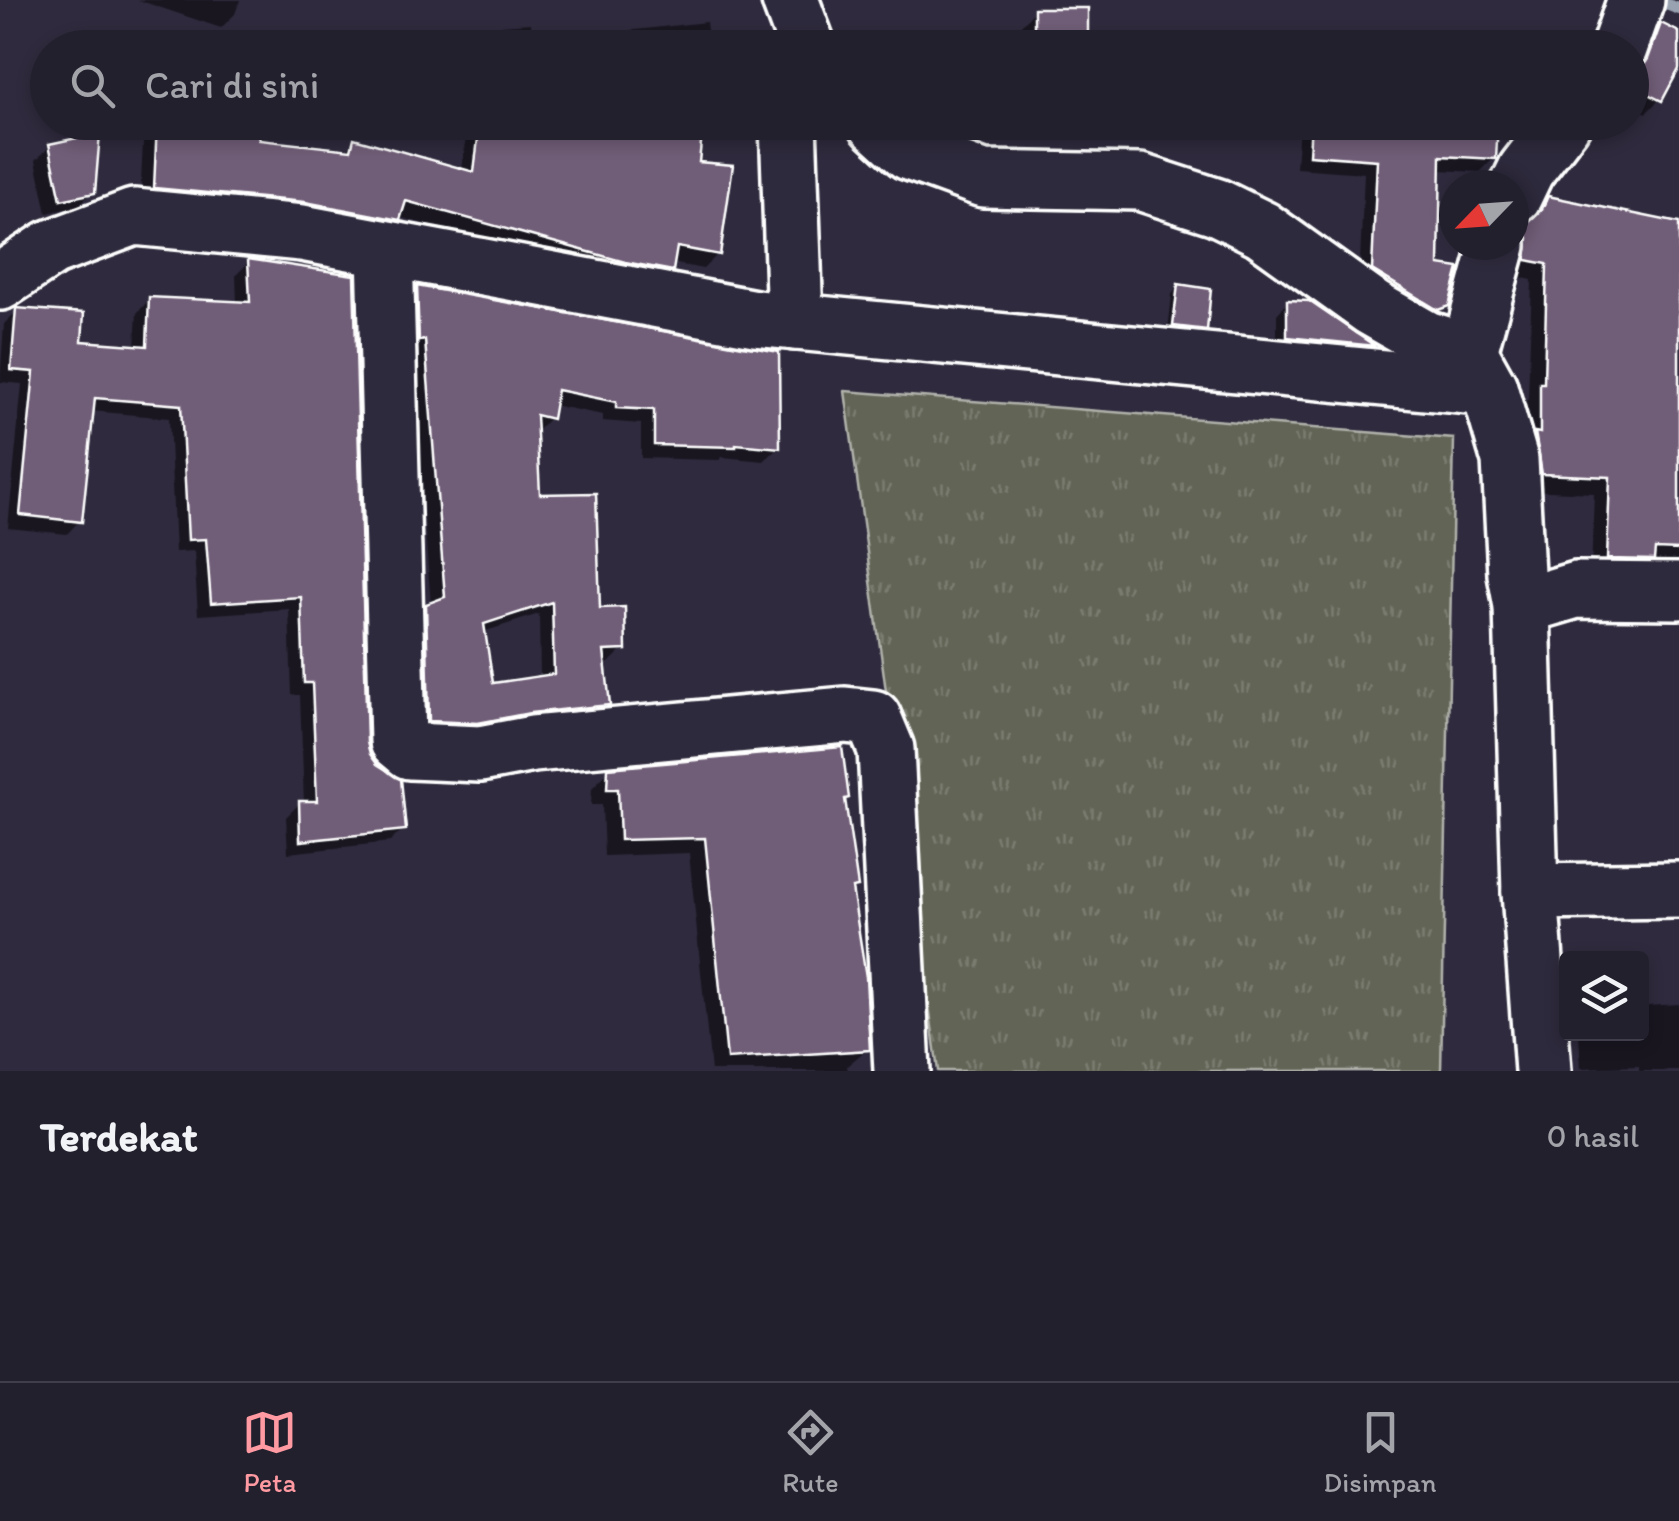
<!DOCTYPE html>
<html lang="id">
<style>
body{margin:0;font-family:Itim,sans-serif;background:#2f2d3a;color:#f1f3f6}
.controls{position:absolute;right:30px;bottom:30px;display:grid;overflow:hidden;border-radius:10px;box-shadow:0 5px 15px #0003}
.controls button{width:90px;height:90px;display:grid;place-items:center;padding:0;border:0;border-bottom:2px solid #403e4a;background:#23202e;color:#f1f3f6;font:50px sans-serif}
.compass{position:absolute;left:1439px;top:170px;width:90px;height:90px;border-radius:50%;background:#23202e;box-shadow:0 5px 15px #0003;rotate:245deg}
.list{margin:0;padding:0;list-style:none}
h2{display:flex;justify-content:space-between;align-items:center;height:130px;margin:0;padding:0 40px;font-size:42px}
h2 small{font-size:32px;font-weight:400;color:#a3a3aa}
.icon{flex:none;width:55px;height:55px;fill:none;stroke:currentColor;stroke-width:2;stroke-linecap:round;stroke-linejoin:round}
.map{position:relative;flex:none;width:1679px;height:1071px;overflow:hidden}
.search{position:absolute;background:#23202e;box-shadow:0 5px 15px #0003;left:30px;right:30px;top:30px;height:110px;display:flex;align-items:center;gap:25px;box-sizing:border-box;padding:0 35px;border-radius:55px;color:#a3a3aa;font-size:38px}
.sheet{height:310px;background:#23202e}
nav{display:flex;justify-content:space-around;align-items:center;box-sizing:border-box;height:140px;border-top:2px solid #403e4a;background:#23202e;font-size:28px;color:#a3a3aa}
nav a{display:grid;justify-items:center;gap:5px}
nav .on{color:#ff9aa2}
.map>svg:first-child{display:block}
</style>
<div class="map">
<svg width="1679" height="1071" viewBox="0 0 1679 1071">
<defs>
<pattern id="grass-tufts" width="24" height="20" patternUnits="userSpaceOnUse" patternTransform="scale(2.5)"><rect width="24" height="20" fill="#626557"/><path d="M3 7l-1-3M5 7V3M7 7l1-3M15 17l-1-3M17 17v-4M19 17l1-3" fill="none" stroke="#7a7c70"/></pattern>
</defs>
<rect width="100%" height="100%" fill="#2f2a3d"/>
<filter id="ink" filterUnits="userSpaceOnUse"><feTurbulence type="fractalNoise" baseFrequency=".01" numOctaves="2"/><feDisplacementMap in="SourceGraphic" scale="20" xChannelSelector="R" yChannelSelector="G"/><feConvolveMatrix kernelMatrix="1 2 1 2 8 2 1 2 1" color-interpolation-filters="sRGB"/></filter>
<g filter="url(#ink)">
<path fill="url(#grass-tufts)" stroke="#b0b2ab" stroke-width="2.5" d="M845 391 1454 439 1441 1071H938Z"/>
<g fill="#0007" fill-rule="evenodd">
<path d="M138 0H240L235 14 221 28Z"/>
<path d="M1035 11 1086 48H1021V25Z"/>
<path d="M706 22 709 48H604L618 32Z"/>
<path d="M531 23 532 48H496L495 31 502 25Z"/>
<path d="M1662 26 1679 35V63L1660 99 1646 113 1632 106V77L1648 40Z"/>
<path d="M1390 35 1499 40V48H1378Z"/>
<path d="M144 122H259L257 142 345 151 355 141 462 171 467 126 471 122H588L696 164 718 254 703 269 672 263 671 270 656 285 609 276 399 217 383 233 140 202Z"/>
<path d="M1299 122H1517L1514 125H1495L1494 158 1480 172 1438 170 1436 267 1447 304 1432 319 1359 284 1364 173 1296 168Z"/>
<path d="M50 146 92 192 78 206 47 213 36 160Z"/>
<path d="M1543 218 1679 226V581L1591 575 1594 493 1526 490 1524 403 1528 399 1532 280 1513 276Z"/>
<path d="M249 262 364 742 403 829 390 842 288 853 286 817 300 803H304L300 695H292L289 609 198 615 194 551 175 552 169 418 91 411 80 520 67 534 8 528 22 384 0 382 4 324 17 311 79 343 135 348 137 313 150 299 237 304 236 275Z"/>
<path d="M1178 287 1204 329 1198 335 1168 332 1172 294Z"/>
<path d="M418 289 778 447 764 461 722 457 719 460 641 458V424L603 421V415L552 405 550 417 535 433 538 497 597 610 623 649 609 663H603L608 705 593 719 416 734 412 621 431 605 411 353 404 303ZM539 614 540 678 491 686 483 632Z"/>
<path d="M1288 302 1308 304 1371 346 1361 356 1277 348V314Z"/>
<path d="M609 771 847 798 843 802 856 886 850 892 867 1049 847 1066 848 1071H711L689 853 604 856 602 805H591L592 788ZM853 1048V1053H835V1049Z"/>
<path d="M1679 1004V1071H1639V1066L1581 1068 1579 1034H1642V1013L1648 1006Z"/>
</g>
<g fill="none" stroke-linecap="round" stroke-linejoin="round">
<path stroke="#98a2b1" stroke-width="12" d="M1655 0 1679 9"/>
</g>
<g fill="#705d77" stroke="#fff" stroke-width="2.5" fill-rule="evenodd">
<rect x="1034" y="8" width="54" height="40"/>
<path d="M1661 23 1679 32V69L1662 101 1632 86V76L1640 71 1648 59Z"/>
<path d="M157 122H261L259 140 351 150 354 138 474 172 480 122H611L702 133 699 162 733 165 720 255 677 247 673 271 625 262 406 201 400 220 305 202 154 188Z"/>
<path d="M1311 122H1498L1496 159 1441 156 1439 265 1459 268 1449 306 1438 310 1372 270 1377 160 1309 155Z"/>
<path d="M100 133 95 193 61 200 49 144Z"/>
<path d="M1548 196 1679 223V550L1655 549 1654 560 1607 559 1610 477 1542 474 1535 432 1540 433V383H1544L1547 264 1526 260 1528 238 1525 231 1527 223 1542 209Z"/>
<path d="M248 259 354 275 367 742 370 754 377 764 401 779 406 830 300 841 299 801H317L312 683H304L301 597 211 603 206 539 188 540 181 405 95 398 82 522 20 515 34 372 11 370 16 308 84 313 82 341 147 346 149 297 250 302Z"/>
<path d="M1178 284 1211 289 1207 330 1173 326Z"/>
<path d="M417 286 779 352 780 448 736 444V447L654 445V410L616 408V402L557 390 552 419 536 415 540 494 596 493 600 608 625 607 626 650 604 651 610 705 530 713 478 723 429 721 426 604 445 597 425 340 419 341ZM552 602 554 674 493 683 484 624Z"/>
<path d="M1287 300 1309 301 1375 346 1287 337Z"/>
<path d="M842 747 849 798 845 799 858 887 852 888 866 977 870 1050 727 1059 705 838 620 840 618 789H607L608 768Z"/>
</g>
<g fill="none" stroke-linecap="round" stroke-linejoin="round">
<g stroke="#fff" stroke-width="62">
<g id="minor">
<path d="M790 0 808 48"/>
<path d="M1619 48 1636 0"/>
<path d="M788 122 795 322"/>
<path d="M876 122 909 152 983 179 1140 182 1217 207 1262 229 1372 308 1426 339 1469 352 1489 388"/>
<path d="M1514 195 1526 170 1563 122"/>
<path d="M385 249 398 741 410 751 480 754 533 744 845 715 873 718 886 749 902 1071"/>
<path d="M0 282 51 248 134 217 302 233 755 318 1489 388 1510 460 1516 574 1522 606 1530 892 1543 1071"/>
<path d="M1469 352 1498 245"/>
<path d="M1522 606 1576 590 1679 591"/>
<path d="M1530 892 1679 890"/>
</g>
</g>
<use href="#minor" stroke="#2f2a3d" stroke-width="55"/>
</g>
</g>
</svg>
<div class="controls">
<button><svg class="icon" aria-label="layers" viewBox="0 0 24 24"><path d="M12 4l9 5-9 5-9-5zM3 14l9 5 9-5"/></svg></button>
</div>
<svg class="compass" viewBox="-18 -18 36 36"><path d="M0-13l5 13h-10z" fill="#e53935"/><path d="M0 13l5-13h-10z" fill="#a3a3aa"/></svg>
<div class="search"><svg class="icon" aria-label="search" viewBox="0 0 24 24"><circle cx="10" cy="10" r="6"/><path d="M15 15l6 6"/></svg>Cari di sini</div>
</div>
<section class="sheet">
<h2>Terdekat<small>0 hasil</small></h2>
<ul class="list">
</ul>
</section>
<nav>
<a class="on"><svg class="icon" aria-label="map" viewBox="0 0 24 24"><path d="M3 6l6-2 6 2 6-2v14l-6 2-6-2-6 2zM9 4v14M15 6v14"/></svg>Peta</a>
<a><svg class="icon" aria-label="directions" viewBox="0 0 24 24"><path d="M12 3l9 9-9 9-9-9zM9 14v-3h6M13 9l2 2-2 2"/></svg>Rute</a>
<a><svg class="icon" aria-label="saved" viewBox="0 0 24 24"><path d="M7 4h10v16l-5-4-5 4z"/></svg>Disimpan</a>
</nav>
